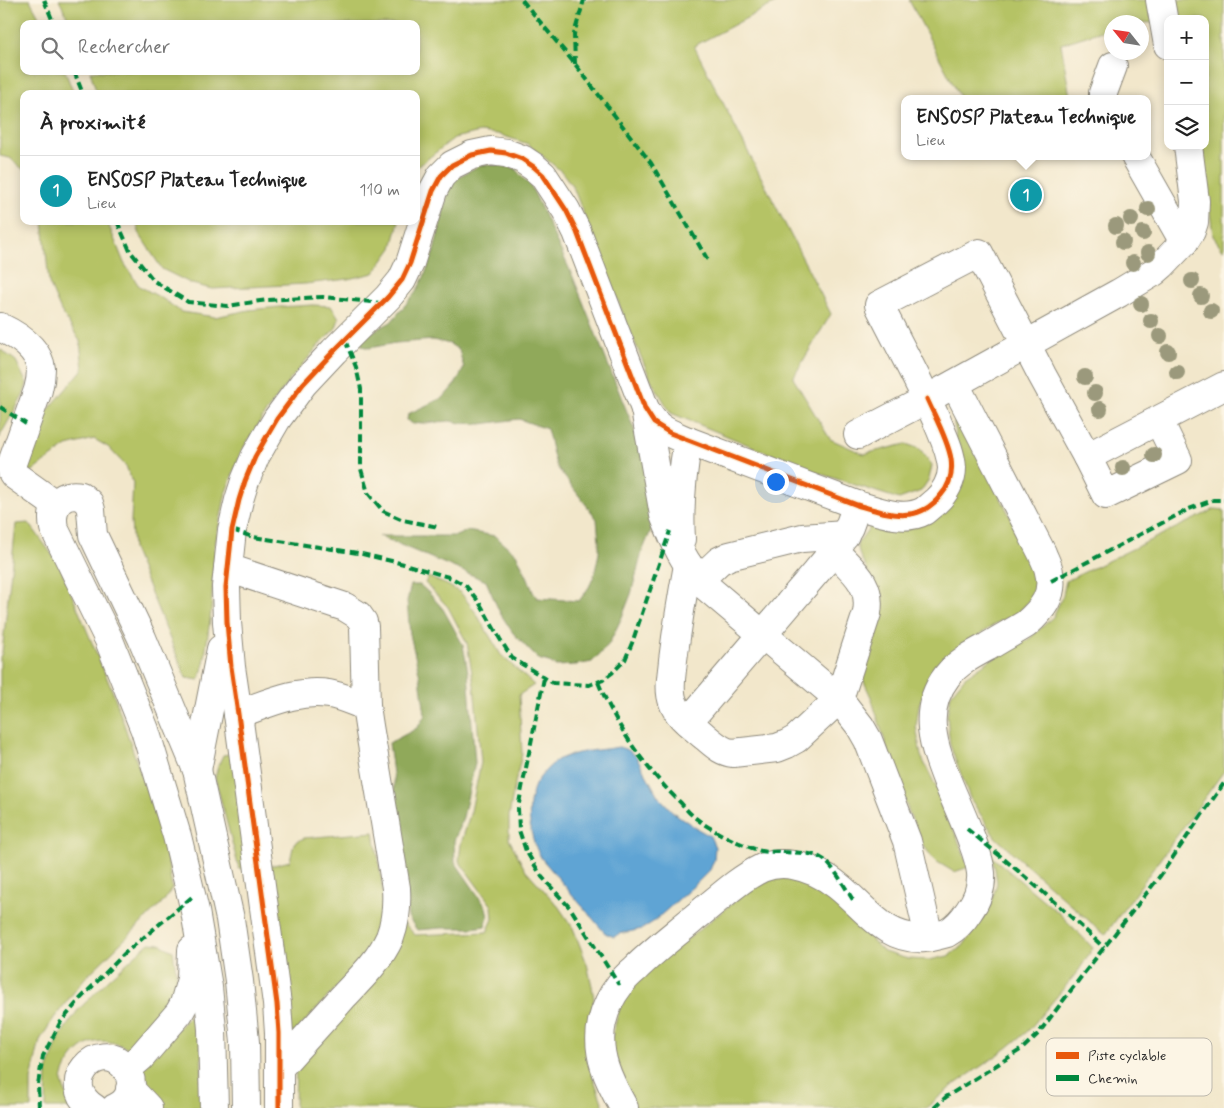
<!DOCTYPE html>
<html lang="fr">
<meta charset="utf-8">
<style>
body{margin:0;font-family:Mynerve,sans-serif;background:#f6f6f6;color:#222}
.controls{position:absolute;right:15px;top:15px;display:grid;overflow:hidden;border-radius:10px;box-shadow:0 2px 12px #0003}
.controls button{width:45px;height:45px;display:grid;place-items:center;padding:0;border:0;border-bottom:1px solid #e0e0e0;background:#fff;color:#222;font:25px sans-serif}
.compass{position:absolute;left:1104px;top:15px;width:45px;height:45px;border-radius:50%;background:#fff;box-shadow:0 2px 12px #0003;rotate:300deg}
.you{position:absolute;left:775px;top:481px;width:18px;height:18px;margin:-12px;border:4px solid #fff;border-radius:50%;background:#1a73e8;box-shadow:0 0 0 8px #1a73e833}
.badge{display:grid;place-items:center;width:32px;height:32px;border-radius:50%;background:#b5179e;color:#fff;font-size:16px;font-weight:700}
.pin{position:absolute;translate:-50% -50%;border:2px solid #fff;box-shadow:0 1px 5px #0006}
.popup{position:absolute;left:901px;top:95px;width:250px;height:65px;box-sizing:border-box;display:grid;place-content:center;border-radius:10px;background:#fff;filter:drop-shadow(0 1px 4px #0005);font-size:16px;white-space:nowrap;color:#767676}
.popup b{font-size:19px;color:#222}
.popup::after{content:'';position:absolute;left:50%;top:100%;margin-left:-10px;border:10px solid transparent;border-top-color:#fff}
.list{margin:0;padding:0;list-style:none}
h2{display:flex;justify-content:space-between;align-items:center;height:65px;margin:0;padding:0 20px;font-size:21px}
h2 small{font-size:16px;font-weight:400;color:#767676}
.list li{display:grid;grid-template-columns:32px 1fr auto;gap:15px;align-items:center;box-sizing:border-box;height:70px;padding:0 20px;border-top:1px solid #e0e0e0}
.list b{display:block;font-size:19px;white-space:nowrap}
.list p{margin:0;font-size:16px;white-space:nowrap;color:#767676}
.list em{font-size:16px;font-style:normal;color:#767676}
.icon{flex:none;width:28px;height:28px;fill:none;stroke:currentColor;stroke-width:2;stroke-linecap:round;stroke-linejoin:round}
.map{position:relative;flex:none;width:1224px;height:1108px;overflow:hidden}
.search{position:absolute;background:#fff;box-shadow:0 2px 12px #0003;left:20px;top:20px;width:400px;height:55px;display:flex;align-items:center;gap:12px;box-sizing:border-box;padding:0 18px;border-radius:10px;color:#767676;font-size:19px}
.panel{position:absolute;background:#fff;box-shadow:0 2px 12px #0003;left:20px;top:90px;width:400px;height:135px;border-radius:10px}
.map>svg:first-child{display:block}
</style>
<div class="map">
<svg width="1224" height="1108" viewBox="0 0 1224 1108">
<rect width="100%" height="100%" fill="#fcf5e5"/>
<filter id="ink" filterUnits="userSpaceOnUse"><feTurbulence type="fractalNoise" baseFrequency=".02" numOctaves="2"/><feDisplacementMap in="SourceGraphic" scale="10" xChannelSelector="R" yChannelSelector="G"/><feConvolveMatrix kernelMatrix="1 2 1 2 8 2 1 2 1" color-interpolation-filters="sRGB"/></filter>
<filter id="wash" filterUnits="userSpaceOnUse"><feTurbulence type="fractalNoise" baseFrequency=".0096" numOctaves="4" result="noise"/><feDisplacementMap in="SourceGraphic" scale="20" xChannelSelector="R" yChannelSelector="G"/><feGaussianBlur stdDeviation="1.12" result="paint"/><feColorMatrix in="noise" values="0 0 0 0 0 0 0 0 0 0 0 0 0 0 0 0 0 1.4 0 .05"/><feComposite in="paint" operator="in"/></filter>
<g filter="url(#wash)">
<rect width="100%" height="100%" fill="#f2e7cb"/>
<g fill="#b5c365" stroke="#707748">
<path d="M0 0H30L43 24H24V71H65L74 94H24V170L10 158 0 156Z"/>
<path d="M59 0H781L694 46 831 314 813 344 793 378 830 439 864 454 906 444 920 449 932 465 929 479 921 491 899 499 812 471 671 413 651 380 627 324 573 187 562 172 528 144 498 134 480 132 454 138 416 168V94H97L90 71H416V24H71Z"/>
<path d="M909 0H1224V251L1213 236 1202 146H1205V19H1168V23L1112 22 1111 28 1061 44 1070 97 1066 99H961Z"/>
<path d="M43 221H107L124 263 139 286 163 299 181 312 215 317 249 310 280 307 313 305 331 306 339 318 336 328 319 345 289 381 264 415 242 450 226 492 215 545 211 612 204 664 199 680 186 678 133 549 131 521 133 483 126 466 108 447 94 439 67 446 31 472 23 460 43 416 83 369 80 341 61 311 49 283Z"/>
<path d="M136 221H399L392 248 374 273 348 279 305 284 212 289 192 284 162 269 140 235Z"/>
<path d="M0 349 16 361 27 384 23 396 1 434 0 438Z"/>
<path d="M960 417 1037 570 1039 584 1034 596 1018 613 995 624 962 647 943 663 928 680 919 705 916 726 921 756 938 791 969 867 954 872 934 860 921 842 901 792 871 697 861 675 880 595 860 556 857 544 872 524 890 525 926 518 956 434 954 423Z"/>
<path d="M1215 509 1224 510V771L1105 935 995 837 970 798 950 745 947 715 951 694 965 677 990 660 1029 639 1053 617 1063 595 1066 581Z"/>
<path d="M29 523 59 564 114 695 165 844 172 888 164 901 84 979 54 1018 40 1040 31 1080V1108H0V657L2 653 16 524Z"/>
<path d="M428 577 447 585 461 593 476 613 501 655 534 685 519 695 522 754 515 783 509 816V839L524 868 558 906 573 928 587 964 592 986 594 999 590 1025 587 1059 604 1108H295L296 1061 403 922 415 935 487 932 493 919 492 906 459 861 461 844 471 811 481 762 474 685 467 643 448 607 425 583Z"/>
<path d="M229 754 234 758 249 867 239 869 215 778 218 766 223 755Z"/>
<path d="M374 832C379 865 388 900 379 933 377 939 373 945 370 951L291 1037 270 866 290 861 294 843 304 838Z"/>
<path d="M991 856 1061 915 1093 948 1079 970 1028 1031 1002 1052 951 1087 926 1108H635L610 1043 625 989 764 878H786L818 889 838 906 884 952 908 959 929 960 948 956 963 946 990 907 997 883 995 869Z"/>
<path d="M149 943 160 944 173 951 178 984 164 1015 132 1051C107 1036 84 1037 68 1064 65 1069 62 1077 62 1082 64 1091 70 1100 73 1108H46L47 1071 60 1036 78 1010 107 981Z"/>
<path d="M196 1013 201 1023 202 1108H162C146 1092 145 1090 143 1067L190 1015Z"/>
</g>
<g fill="#90a95a" stroke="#5e6a42">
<path d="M480 165H495L515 168 521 176 531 186 573 277 648 464 656 518 642 552 631 594 622 617 609 644 592 662 576 665 556 666 549 662 538 659 513 633 500 613 486 581 379 536H456L467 531 495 536 516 554 528 578 533 592 537 598 579 601 589 587 594 576 599 553V542L597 519 557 467C552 455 551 442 547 429L519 419 481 424 461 423 450 421 413 424 407 420 408 414 444 397 456 383 464 368 459 350 450 344 433 340 396 343 369 348 362 346 361 338 391 322 416 292 424 277 434 251 449 188 454 179Z"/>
<path d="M411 585H420L429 593 443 609 463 645 468 672 475 763 463 817 454 841 455 862 486 907 488 917 485 926 472 928H442L417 930 408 917 395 825 394 781 389 743 412 731 418 727 425 715 420 677 410 634 407 601Z"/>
</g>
<path fill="#5ea4d4" stroke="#446880" d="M619 747 628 750 636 756 658 796 673 812 696 828 710 836 715 847 714 860 710 870 697 883 653 922 642 929 619 934 614 937 605 933 542 859C529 839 525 807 535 785 539 778 544 772 549 767 553 764 557 759 562 758 577 751 602 750 619 747Z"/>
</g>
<g filter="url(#ink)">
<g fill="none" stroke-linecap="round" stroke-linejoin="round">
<g stroke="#8e897b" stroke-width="30">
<g id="minor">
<path d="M1160 0 1168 45"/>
<path d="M1103 99V93L1113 66"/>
<path d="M1135 156 1184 242"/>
<path d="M0 327C17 335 39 348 41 369 41 376 40 383 38 390L12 463V472L14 475 56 505"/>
<path d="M645 409 664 515C674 541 685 565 704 585L839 699 860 726 868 740 907 841 929 937"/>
<path d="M858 435 927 399 1119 293 1154 272 1162 265 1184 242 1191 231 1194 222 1195 201 1188 146"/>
<path d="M1087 457 1106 495 1178 460 1159 421"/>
<path d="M681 539C679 506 682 474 688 441"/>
<path d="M688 565C682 597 677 628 673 660 672 674 668 689 673 702 678 717 693 726 704 736 713 743 721 752 733 753L777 748 787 744 796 739 839 699 867 613C872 583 853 571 834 551"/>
<path d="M228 568 345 607 358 615 363 622 364 627 366 706 369 726 396 888C397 904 396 921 390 937 380 960 360 979 343 997 322 1021 300 1044 279 1068"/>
<path d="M699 580 719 561 729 556 802 538 845 535"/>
<path d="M238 714C267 704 297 689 329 694 341 696 354 702 366 706"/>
<path d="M688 722 834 551 849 527 857 505"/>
<path d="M197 770 221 649"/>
<path d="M127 1069 141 1057 179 1013 184 1004 191 979 192 950"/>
<path d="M130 1089 148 1108"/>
<path d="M94 1108C56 1084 98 1038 124 1066 128 1071 131 1077 131 1084 131 1095 125 1104 115 1108"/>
<path d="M214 1108 212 1029 208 987 195 911 177 836 145 730 109 640 54 528C50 509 59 491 81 496L89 503 91 510 93 535 142 638 197 770 230 919 239 981 245 1042 246 1108"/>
<path d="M279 1108V1033L277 1004 238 714 231 667 227 622 226 587 232 530 239 500 245 481 255 457 267 436 277 419 303 384 334 351 388 297 402 280 410 263 433 191 441 176 452 165 472 155 491 151 506 153 522 159 534 167 543 175 566 210 577 232 645 409C657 430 667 432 688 441L857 505C877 511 904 522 924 511 928 508 932 504 936 501 945 493 952 480 952 468 951 451 943 436 937 421 919 381 898 343 879 305L979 253 1042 375 1087 457 1224 386"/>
<path d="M624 1108C609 1081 595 1054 602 1022 605 1010 611 996 619 986 623 980 629 974 635 969 653 951 673 936 693 919 715 902 737 880 762 868 772 864 783 863 793 865 809 868 826 876 838 886 866 908 885 941 925 938 932 937 940 935 947 933 956 928 964 919 969 911 977 900 982 886 981 873 980 861 975 849 971 838 964 820 956 802 948 783 934 747 920 711 947 676 957 663 972 655 987 647 1000 639 1013 632 1026 624 1042 610 1055 595 1049 572 1048 565 1044 559 1042 553L955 384"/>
</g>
</g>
<use href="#minor" stroke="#fff" stroke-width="28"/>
<g stroke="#00873e" stroke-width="4" stroke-dasharray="8 4" stroke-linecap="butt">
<path d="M44 0 54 24"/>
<path d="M522 0 575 64 651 163 709 262"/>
<path d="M575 64 574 34 584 0"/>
<path d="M74 71 83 94"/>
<path d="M117 221 130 251 154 281 188 302 227 306 267 300 323 297 381 303"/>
<path d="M345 340 356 367 361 389V469L368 493 383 511 403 520 438 527"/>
<path d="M0 407 26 424"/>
<path d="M232 530 253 537 358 553 404 564 452 578 466 586 479 602 500 639 512 658 553 683 589 685 603 680 612 673 625 660 632 643 670 531"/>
<path d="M1051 581 1189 509 1213 500H1224"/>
<path d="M544 678 518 808 519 830 526 851 542 877 571 909 619 985"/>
<path d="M598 682C617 727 645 769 681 803 686 809 691 815 697 819 712 831 739 844 758 850 766 853 776 851 784 852 796 853 811 852 821 858 832 863 846 889 853 900"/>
<path d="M967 829C1014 867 1060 905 1104 948"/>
<path d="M39 1108 38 1084 43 1056 60 1023 80 999 125 953 192 897"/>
<path d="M934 1108 946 1097 1022 1049 1038 1034 1081 977 1160 876 1224 783"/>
</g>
<g stroke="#fcf5e5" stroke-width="8">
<path id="cycleway" d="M279 1108V1033L277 1004 238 714 231 667 227 622 226 587 232 530 239 500 245 481 255 457 267 436 277 419 303 384 334 351 388 297 402 280 410 263 433 191 441 176 452 165 472 155 491 151 506 153 522 159 534 167 543 175 566 210 577 232 645 409 654 423 670 433 857 505C888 514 918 525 941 495 950 485 953 473 951 459 948 440 935 417 927 399"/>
</g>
<use href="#cycleway" stroke="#e8590c" stroke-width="5"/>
</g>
<g fill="#9b997c">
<circle cx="1148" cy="209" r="8"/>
<circle cx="1131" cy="219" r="8"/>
<circle cx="1116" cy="226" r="8"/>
<circle cx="1143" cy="233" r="8"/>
<circle cx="1123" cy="242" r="8"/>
<circle cx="1148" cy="253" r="8"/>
<circle cx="1133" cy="263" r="8"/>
<circle cx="1192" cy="281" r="8"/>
<circle cx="1201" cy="296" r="8"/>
<circle cx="1141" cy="304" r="8"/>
<circle cx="1211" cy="311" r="8"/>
<circle cx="1151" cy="321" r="8"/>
<circle cx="1160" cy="336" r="8"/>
<circle cx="1168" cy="352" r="8"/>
<circle cx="1177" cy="372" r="8"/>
<circle cx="1085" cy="377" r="8"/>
<circle cx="1095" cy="393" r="8"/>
<circle cx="1100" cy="409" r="8"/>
<circle cx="1154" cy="455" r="8"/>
<circle cx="1123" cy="468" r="8"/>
</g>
</g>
<rect x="1046" y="1038" width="166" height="58" rx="8" fill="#fcf5e5" stroke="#bdb8ad" stroke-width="1"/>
<rect x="1056" y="1052" width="23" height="7" fill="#e8590c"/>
<rect x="1056" y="1075" width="23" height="6" fill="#00873e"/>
<g font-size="14" fill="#2b2b2b">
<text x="1088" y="1060">Piste cyclable</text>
<text x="1088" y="1083">Chemin</text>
</g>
</svg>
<div class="controls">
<button>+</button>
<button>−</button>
<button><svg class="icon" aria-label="layers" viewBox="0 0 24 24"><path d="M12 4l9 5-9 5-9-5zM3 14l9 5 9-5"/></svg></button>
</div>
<svg class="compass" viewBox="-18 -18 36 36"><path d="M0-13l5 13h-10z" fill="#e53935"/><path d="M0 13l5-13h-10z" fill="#767676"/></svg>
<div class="you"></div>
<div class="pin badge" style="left:1026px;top:195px;background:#0f9aa8">1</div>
<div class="popup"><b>ENSOSP Plateau Technique</b>Lieu</div>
<div class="search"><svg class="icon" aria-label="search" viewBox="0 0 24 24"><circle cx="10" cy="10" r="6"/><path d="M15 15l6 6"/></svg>Rechercher</div>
<section class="panel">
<h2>À proximité<small></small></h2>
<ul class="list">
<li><span class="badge" style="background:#0f9aa8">1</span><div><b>ENSOSP Plateau Technique</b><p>Lieu</p></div><em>110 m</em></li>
</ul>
</section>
</div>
